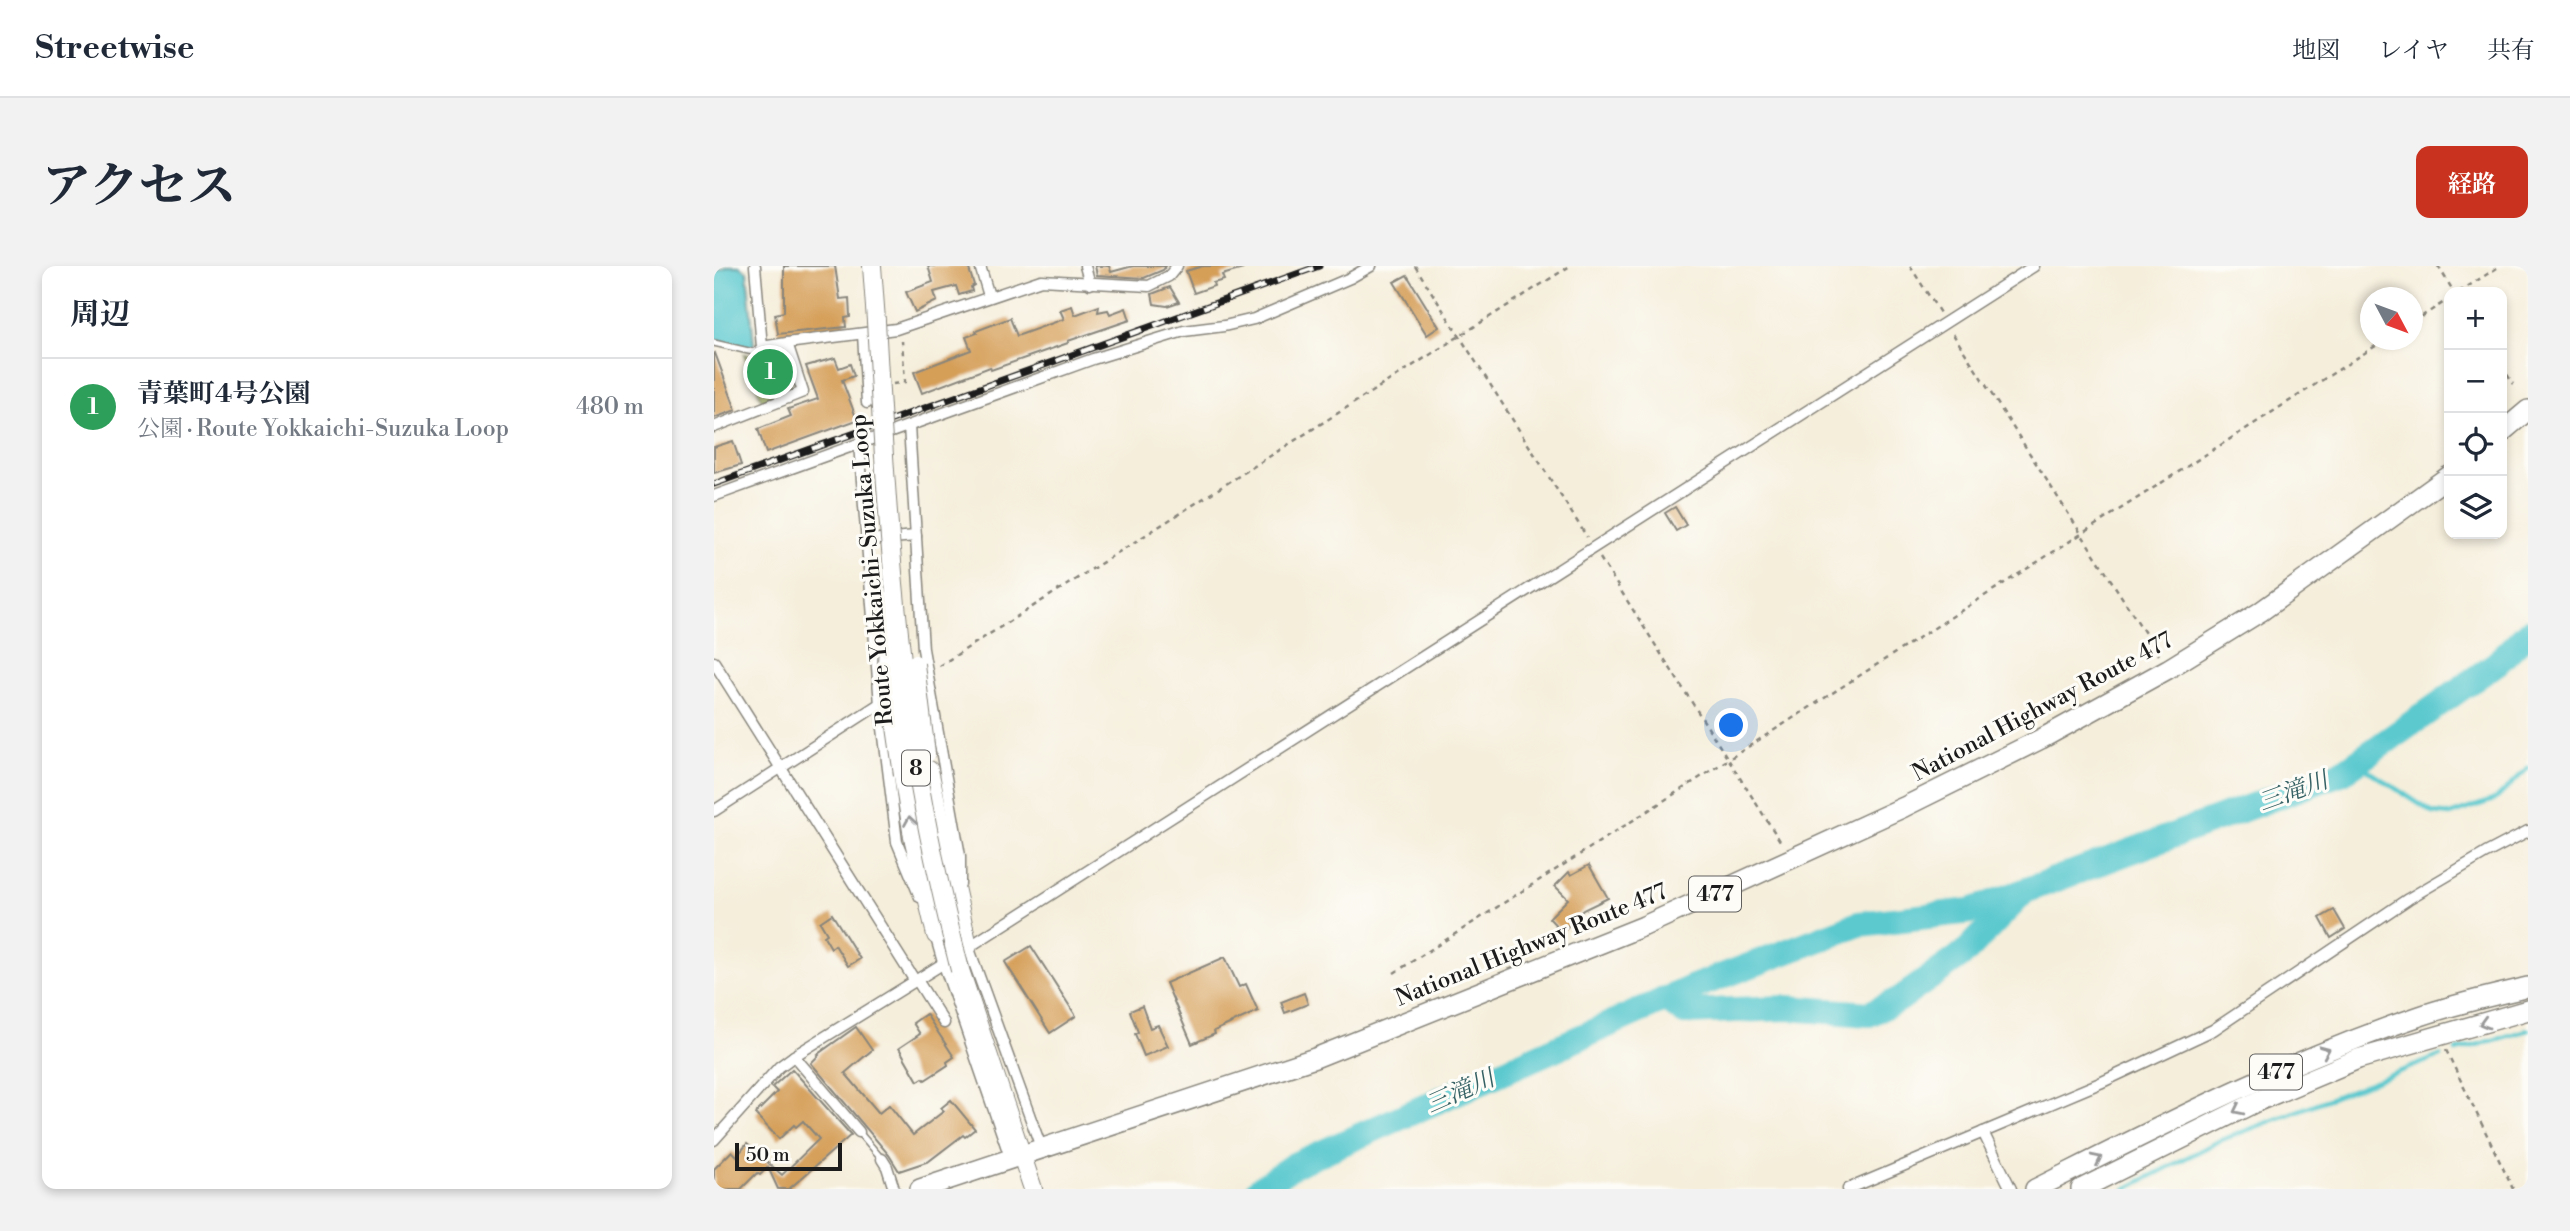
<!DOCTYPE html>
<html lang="ja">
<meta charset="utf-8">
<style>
body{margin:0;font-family:"Libre Bodoni","Noto Serif JP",serif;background:#f2f2f3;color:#1f2937}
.controls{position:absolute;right:21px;top:21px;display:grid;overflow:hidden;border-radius:14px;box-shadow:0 4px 10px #0003}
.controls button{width:63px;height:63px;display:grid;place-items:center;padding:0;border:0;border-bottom:2px solid #e0e1e3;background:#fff;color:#1f2937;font:35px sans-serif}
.compass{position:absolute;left:1646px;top:21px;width:63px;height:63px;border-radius:50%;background:#fff;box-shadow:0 4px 10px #0003;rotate:131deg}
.scale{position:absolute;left:21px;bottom:18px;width:107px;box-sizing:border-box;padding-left:7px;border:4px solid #1c1c1c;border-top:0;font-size:19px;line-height:24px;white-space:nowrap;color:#1c1c1c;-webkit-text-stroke:5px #fdfcf7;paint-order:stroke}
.you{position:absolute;left:1018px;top:460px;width:24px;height:24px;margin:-18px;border:5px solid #fff;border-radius:50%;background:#1a73e8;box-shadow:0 0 0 10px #1a73e833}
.badge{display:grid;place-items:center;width:46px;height:46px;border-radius:50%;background:#c8321e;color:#fff;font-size:23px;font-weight:700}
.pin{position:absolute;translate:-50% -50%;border:4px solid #fff;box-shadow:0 2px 7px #0006}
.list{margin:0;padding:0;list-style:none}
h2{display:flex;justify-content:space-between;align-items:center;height:91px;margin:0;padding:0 28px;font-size:30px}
h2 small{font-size:23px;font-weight:400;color:#747a83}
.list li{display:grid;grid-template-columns:46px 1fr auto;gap:21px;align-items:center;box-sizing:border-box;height:98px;padding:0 28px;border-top:2px solid #e0e1e3}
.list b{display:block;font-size:26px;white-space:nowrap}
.list p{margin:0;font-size:23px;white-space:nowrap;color:#747a83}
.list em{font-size:23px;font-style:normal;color:#747a83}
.icon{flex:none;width:38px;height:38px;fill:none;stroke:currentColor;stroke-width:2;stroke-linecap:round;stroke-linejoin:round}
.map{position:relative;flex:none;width:1814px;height:923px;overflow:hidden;border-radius:14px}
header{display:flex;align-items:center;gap:42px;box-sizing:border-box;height:98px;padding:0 35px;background:#fff;border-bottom:2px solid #e0e1e3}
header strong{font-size:33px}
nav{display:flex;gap:38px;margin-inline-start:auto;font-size:24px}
.intro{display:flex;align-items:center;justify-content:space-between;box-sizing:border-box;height:168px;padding:0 42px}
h1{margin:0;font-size:49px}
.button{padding:18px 32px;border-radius:14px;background:#c8321e;color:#fff;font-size:24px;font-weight:700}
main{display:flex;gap:42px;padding:0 42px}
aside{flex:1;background:#fff;border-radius:14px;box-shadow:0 4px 10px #0003}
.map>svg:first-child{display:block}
</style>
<header>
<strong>Streetwise</strong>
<nav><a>地図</a><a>レイヤ</a><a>共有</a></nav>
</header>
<div class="intro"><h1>アクセス</h1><a class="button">経路</a></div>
<main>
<aside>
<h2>周辺<small></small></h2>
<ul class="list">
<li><span class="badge" style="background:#2e9e5b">1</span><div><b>青葉町4号公園</b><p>公園 · Route Yokkaichi-Suzuka Loop</p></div><em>480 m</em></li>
</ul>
</aside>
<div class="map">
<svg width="1814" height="923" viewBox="0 0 1814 923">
<rect width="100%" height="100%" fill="#fdfcf7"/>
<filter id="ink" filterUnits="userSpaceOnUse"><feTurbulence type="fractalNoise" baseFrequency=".0143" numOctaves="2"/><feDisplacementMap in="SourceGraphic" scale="14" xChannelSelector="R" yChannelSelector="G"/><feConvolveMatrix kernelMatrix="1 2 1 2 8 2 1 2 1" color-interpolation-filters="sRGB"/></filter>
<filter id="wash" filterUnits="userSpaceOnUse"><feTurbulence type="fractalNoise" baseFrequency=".00686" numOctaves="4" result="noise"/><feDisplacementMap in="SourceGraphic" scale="28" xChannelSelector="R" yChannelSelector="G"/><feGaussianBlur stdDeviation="1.57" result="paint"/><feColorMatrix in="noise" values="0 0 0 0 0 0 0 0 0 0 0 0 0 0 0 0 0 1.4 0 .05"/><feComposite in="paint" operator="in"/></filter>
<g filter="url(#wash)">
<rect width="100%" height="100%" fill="#f5eedb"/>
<path fill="#a9bd61" stroke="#626c3e" stroke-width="2" d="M65 86 70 89 78 116 75 125 48 135 30 88 39 90Z"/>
<path fill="#5bc9cf" stroke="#3c7276" stroke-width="2" d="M14 0H25L33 5 40 78 36 83 0 74V6Z"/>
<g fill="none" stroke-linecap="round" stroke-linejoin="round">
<g stroke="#5bc9cf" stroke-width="4.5">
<path d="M1643 497 1719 547 1736 549 1782 533 1814 502"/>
<path d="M1742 785 1814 764"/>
<path d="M1412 923 1505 875 1726 790"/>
</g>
<g stroke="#5bc9cf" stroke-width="26">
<path d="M951 733 970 746 1073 742 1155 748 1186 733 1252 686 1306 630"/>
<path d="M545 923 580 899 977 722 1145 658 1257 645 1629 506 1783 397 1814 366"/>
</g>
</g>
<g id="blocks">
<g fill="#d59f58">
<path d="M70 0H121L126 33 135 32 136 51 131 52 132 61 64 68 61 48 70 46Z"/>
<path d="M214 0H254L260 19 257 21 258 25 245 29 242 20 220 26 223 35 201 46 192 26 219 16Z"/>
<path d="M381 0H395L397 6 419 0H452L449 4 430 12 383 9Z"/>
<path d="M489 0H529V3L508 9 510 14 499 17 500 20 480 27 472 5Z"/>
<path d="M693 9 725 61 713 69 680 16Z"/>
<path d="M456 21 465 36 453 40 440 38 438 28Z"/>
<path d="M358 40 361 49 385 40 384 46 394 44 396 48 412 42 416 54 354 75V77L314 91 277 104 276 101 208 127 200 106 257 84 252 71 263 67 262 65 296 52 303 70 350 53 346 44Z"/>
<path d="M1 87 22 144 0 152V88Z"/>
<path d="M121 92 125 102 136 98 140 110 128 114 143 154 52 187 44 163 77 150 74 143 104 133 92 100Z"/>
<path d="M19 175 27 199 0 207V181Z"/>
<path d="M961 241 972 259 962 265 951 247Z"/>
<path d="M875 599 894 632 869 644 848 666 835 652 854 633 841 620 855 606 857 609Z"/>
<path d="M1620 644 1631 663 1617 672 1606 652Z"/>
<path d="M118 648 146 693 134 700 121 679 117 682 110 670 113 668 106 656Z"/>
<path d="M317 680 362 750 336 767 291 696Z"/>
<path d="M511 691 525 721 532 718 544 745 500 765 501 768 478 778 452 717Z"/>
<path d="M590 727 594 738 571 747 567 736Z"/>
<path d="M428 740 436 762 444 759 454 780 430 790 421 768 424 766 416 745Z"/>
<path d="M212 748 240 791 233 796 234 799 211 814 209 812 204 815 185 782 206 768 199 757Z"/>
<path d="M142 761 158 784 131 807 165 847 175 839 199 869 230 845 227 842 237 834 261 863 251 871 249 869 215 895 185 905 175 889 97 797 105 789 104 788Z"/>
<path d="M78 803 137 869 75 923H64L54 901 46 909 43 907 27 923H0V903L18 885 23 890 33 878 68 909 105 873 89 855 82 861 80 859 65 873 42 849 43 846 63 826 58 821Z"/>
</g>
</g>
</g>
<g filter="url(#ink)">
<use href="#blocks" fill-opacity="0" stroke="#88857c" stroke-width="2"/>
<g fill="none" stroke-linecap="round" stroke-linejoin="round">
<g stroke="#88857c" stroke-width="8">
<g id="service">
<path d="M0 77 39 86 48 81"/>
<path d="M145 866 168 893"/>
</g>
</g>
<g stroke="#88857c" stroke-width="13">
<g id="minor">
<path d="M41 0 48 81 73 77"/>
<path d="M266 0 275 30"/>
<path d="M371 0 376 18"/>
<path d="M149 68 153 137"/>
<path d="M195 160 209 383 246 590V618"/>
<path d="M0 161 89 126 73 77 182 63 327 14 435 20 455 10 463 0"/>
<path d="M145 178 166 438 183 576 206 631"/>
<path d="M0 230 379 93 470 65 510 60 540 53 636 12 657 0"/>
<path d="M153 274 202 270"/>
<path d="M0 396 201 715"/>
<path d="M0 545 170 435"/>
<path d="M220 665 229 696 297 894"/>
<path d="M254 680 328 884"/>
<path d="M203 714 230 757"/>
<path d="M80 790 145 866"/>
<path d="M1269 866 1297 923"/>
<path d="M0 874 65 801 80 790 222 702 1320 0"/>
<path d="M168 893 173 901 180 923"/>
<path d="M1134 923 1386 817 1499 764 1694 633 1772 587 1814 565"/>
</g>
</g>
<g stroke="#88857c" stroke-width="20">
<g id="primary">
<path d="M158 0 162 55"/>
<path d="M215 504 254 680"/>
<path d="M189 509 199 571 222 669"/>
<path d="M246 704 319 923"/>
</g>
</g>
<g stroke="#88857c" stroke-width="22">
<g id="trunk">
<path d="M1788 166 1814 144"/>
<path d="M206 923 601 792 930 660 1190 541 1327 473 1454 403 1546 346 1735 210"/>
<path d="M1321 923C1447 860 1572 795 1706 750 1741 738 1778 730 1814 721"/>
<path d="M1367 923 1544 835 1644 793 1814 744"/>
</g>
</g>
<g stroke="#88857c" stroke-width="2.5" stroke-dasharray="5 5" stroke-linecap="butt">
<path d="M701 0 873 271"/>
<path d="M1196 0 1226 47"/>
<path d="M1724 0 1740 26"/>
<path d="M1745 26 1786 0"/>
<path d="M1699 56 1735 33"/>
<path d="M1239 68 1445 389"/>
<path d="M1788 100 1799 118"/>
<path d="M179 118 191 116 188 75"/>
<path d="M886 292 1068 578"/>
<path d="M225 400 856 0"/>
<path d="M680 707 1671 74"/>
<path d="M1732 784 1799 923"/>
</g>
<use href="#service" stroke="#fff" stroke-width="5"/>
<use href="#minor" stroke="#fff" stroke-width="10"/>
<use href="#primary" stroke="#fff" stroke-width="18"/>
<use href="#trunk" stroke="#fff" stroke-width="19"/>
<g stroke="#1c1c1c" stroke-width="7">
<path id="rail" d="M0 218 605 0"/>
</g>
<use href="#rail" stroke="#fdfcf7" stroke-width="4.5" stroke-dasharray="13" stroke-linecap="butt"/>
<g stroke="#88857c" stroke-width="20" stroke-linecap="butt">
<g id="primary-bridge">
<path d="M162 55C170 203 179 351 202 497 213 567 229 636 246 704"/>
<path d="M175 355 173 399 189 509"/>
<path d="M201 398 212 488"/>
</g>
</g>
<use href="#primary-bridge" stroke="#fff" stroke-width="18"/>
</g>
<defs><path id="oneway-chevron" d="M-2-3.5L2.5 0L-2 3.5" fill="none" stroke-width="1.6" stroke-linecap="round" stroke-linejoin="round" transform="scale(1.75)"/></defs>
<g stroke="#999">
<use href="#oneway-chevron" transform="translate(196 555) rotate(-99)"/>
<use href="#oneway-chevron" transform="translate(1770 757) rotate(164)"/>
<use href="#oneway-chevron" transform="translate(1611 785) rotate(-23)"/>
<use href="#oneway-chevron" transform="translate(1524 844) rotate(154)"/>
<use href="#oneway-chevron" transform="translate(1383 893) rotate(-26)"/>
</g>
</g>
<g text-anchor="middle" stroke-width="6" stroke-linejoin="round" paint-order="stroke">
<g fill="#fdfcf7" stroke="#605f5e" stroke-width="2">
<rect x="188" y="484.5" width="28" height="35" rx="5"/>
<rect x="975" y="610.5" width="52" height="35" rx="5"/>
<rect x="1536" y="788.5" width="52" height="35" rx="5"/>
</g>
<g font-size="21" font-weight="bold" fill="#1c1c1c">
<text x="202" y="509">8</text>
<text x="1001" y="635">477</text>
<text x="1562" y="813">477</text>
</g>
<g font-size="23" fill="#1c1c1c" stroke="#fdfcf7">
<text transform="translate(157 304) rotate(-95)" y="8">Route Yokkaichi-Suzuka Loop</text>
<text transform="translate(1328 440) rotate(-28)" y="8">National Highway Route 477</text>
<text transform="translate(817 678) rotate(-22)" y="8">National Highway Route 477</text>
</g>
<g font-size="24" font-style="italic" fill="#356164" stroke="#fdfcf7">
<text transform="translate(1579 525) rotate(-20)" y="8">三滝川</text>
<text transform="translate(746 825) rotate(-24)" y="8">三滝川</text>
</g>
</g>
</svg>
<div class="controls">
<button>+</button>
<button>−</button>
<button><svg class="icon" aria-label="locate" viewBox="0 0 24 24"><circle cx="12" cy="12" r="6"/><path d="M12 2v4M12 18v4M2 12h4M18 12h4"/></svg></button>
<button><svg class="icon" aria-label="layers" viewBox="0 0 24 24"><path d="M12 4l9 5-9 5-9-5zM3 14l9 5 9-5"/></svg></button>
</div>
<svg class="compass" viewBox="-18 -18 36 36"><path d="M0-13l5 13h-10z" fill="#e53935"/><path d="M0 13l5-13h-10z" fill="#747a83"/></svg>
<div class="scale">50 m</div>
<div class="you"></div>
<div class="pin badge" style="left:56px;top:106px;background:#2e9e5b">1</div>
</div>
</main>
